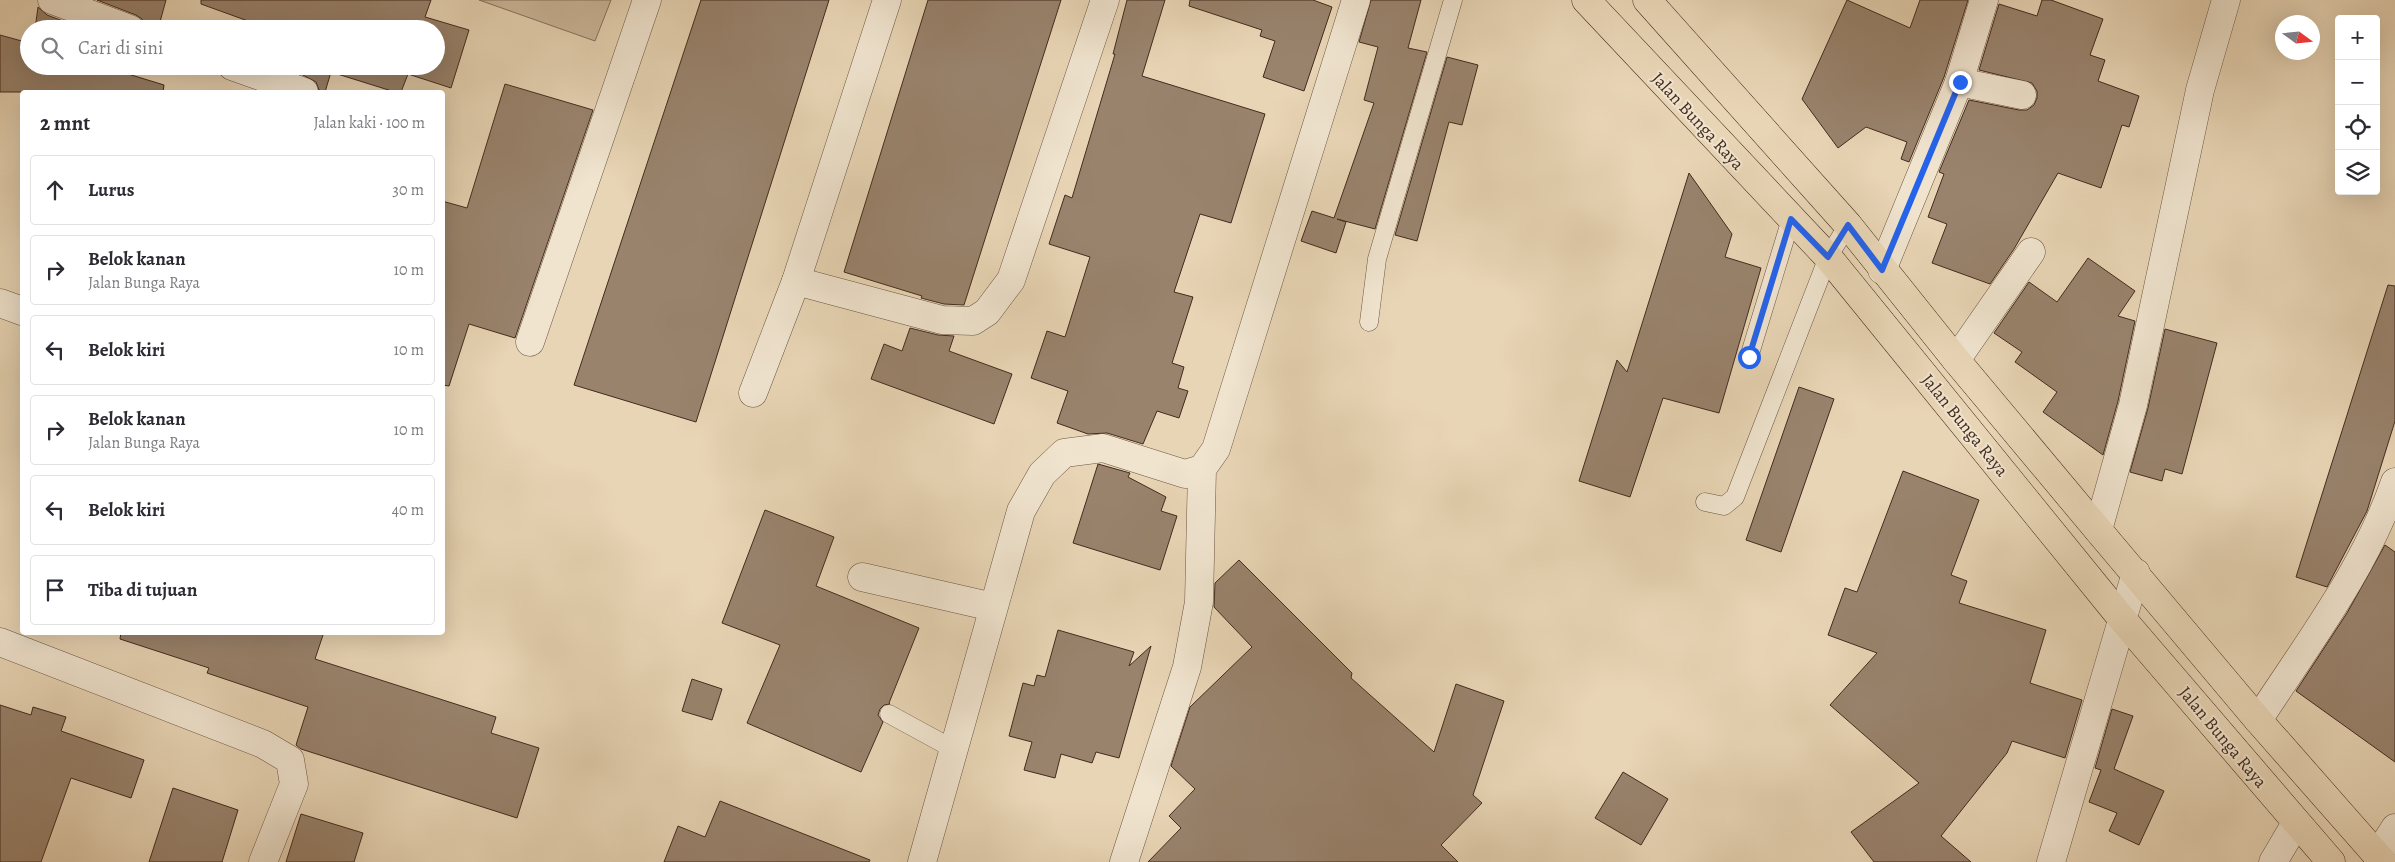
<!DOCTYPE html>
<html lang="id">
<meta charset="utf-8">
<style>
body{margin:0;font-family:Alegreya,serif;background:#f7f7f7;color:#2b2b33}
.controls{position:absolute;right:15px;top:15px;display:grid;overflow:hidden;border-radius:5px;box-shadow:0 5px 20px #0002}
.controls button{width:45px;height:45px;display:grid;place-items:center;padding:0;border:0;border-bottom:1px solid #e1e1e2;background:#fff;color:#2b2b33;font:25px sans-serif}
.compass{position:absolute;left:2275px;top:15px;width:45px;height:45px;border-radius:50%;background:#fff;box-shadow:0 5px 20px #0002;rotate:105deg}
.stop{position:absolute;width:15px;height:15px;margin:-11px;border:4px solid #2563eb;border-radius:50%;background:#fff}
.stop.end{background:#2563eb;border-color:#fff;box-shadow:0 1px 5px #0008}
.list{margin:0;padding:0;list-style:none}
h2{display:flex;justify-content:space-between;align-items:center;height:65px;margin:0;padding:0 20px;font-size:21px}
h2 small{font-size:16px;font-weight:400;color:#7c7c81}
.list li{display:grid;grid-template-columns:32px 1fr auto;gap:15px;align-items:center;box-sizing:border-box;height:70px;margin:0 10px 10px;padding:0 10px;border:1px solid #e1e1e2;border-radius:5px}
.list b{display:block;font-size:19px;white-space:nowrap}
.list p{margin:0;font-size:16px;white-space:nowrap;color:#7c7c81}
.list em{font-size:16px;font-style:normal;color:#7c7c81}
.icon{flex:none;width:28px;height:28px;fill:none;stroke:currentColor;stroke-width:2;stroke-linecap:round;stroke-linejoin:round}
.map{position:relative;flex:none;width:2395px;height:862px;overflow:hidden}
.search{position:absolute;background:#fff;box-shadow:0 5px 20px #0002;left:20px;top:20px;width:425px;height:55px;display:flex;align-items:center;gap:12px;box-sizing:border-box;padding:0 18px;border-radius:28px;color:#7c7c81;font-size:19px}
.panel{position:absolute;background:#fff;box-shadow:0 5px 20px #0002;left:20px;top:90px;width:425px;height:545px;border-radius:5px}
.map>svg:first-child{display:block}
</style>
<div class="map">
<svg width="2395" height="862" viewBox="0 0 2395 862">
<rect width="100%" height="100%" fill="#e8d5b5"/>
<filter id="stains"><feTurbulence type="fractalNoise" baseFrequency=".004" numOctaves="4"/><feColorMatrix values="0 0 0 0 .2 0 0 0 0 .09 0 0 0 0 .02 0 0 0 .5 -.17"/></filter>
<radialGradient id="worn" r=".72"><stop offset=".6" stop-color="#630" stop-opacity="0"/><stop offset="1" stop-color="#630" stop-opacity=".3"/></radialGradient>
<path fill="#ccb89b" stroke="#88725c" d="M479 0H611L595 41Z"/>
<g fill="#99836d" stroke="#432b1e">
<path d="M97 0H166L158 29H145L142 19 136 15Z"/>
<path d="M201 0H431L425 17 469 30 451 88 408 74 401 92H395L331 72 325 92 319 90 316 82 301 74 303 66H436V29H270L201 4Z"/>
<path d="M701 0H829L696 422 574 385Z"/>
<path d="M928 0H1061L964 305 944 304 921 298 922 296 844 272Z"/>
<path d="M1127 0H1165L1142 76 1265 114 1231 223 1200 214 1174 292 1193 297 1172 363 1184 367 1178 388 1188 391 1179 418 1157 411 1143 444 1107 433 1088 434 1057 423 1068 391 1031 378 1047 331 1065 337 1090 257 1049 244 1065 195 1072 198 1115 54H1113Z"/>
<path d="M1190 0H1313L1332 7 1304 91 1263 77 1275 41 1260 36 1262 30 1189 6Z"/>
<path d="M1371 0H1421L1408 48 1427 52 1375 229 1337 219 1346 222 1336 253 1301 241 1312 211 1334 218 1374 103 1364 100 1378 47 1359 42Z"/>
<path d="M1847 0 1910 28 1920 0H1968L1944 77 1909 162 1901 159 1907 142 1866 127 1838 148 1802 99Z"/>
<path d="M2042 0H2051L2103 19 2090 55 2105 60 2098 81 2139 96 2129 127 2122 125 2101 188 2058 173 2014 249 1990 284 1932 263 1947 224 1928 217 1944 174 1939 172 1969 100 2019 110H2027L2034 105 2037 98V91L2032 83 1979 70 1999 4 2037 16Z"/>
<path d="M38 7 47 15 84 29H35Z"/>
<path d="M0 35 29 43V66H102L164 85 163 92H0Z"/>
<path d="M1447 57 1478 65 1462 125 1449 122 1417 241 1395 235Z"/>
<path d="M505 84 593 110 515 338 469 324 449 386 442 385V201L467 208Z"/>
<path d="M1689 173 1732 234 1725 257 1761 268 1719 413 1663 398 1630 497 1579 481 1617 360 1627 372Z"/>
<path d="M2088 258 2135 291 2118 316 2135 321 2118 401 2103 455 2043 412 2057 392 2015 362 2022 352 1994 333 2029 282 2057 302Z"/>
<path d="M2388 285 2395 286V421L2367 511 2327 587 2296 577Z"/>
<path d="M910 328 938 335 954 336 949 351 1012 374 994 424 871 379 884 344 902 351Z"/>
<path d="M2165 329 2217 343 2182 474 2165 469 2162 481 2130 472 2148 408Z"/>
<path d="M1799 387 1834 399 1781 552 1746 540Z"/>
<path d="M1098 464 1130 473 1128 477 1166 497 1161 511 1177 516 1160 570 1073 543Z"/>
<path d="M1903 471 1979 500 1951 575 1967 581 1959 603 2046 630 2030 683 2082 700 2065 758 2012 741 2007 753 1941 836 1971 862H1874L1851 832 1919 783 1830 705 1877 653 1828 635 1845 588 1857 592Z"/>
<path d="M765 510 834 537 816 586 919 628 889 703 890 704 884 705 880 709 878 715 883 722 861 772 747 723 780 645 722 623Z"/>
<path d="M2385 545 2395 552V762L2296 691 2347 613Z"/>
<path d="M1239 560 1352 673 1351 678 1434 752 1456 684 1504 701 1473 795 1482 803 1441 845 1458 862H1148L1181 828 1169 816 1195 789 1171 766 1190 707 1252 647 1214 607 1215 583Z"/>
<path d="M1058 630 1134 652 1129 666 1151 646 1119 758 1096 752 1092 763 1061 754 1055 778 1024 770 1032 742 1009 736 1023 683 1034 686 1037 675 1045 677Z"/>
<path d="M121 632H324L315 659 496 717 491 733 539 748 517 818 301 749 296 745 308 707 207 673 209 668 120 639Z"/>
<path d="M692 679 722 689 712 720 682 711Z"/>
<path d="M0 705 31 715 33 707 66 717 61 731 144 760 131 798 71 778 41 862H0Z"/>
<path d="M2112 709 2133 716 2114 769 2164 791 2139 845 2109 831 2117 813 2089 802 2101 770 2095 768Z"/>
<path d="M1623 772 1668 799 1641 845 1595 818Z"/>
<path d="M173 788 238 810 222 862H149Z"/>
<path d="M720 801 870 860 869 862H664L678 826 705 837Z"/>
<path d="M301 814 363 833 354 862H286Z"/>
</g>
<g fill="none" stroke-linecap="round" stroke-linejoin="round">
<g stroke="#6c5644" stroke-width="19">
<g id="lane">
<path d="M1369 322 1377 259 1453 0"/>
<path d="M1749 357 1791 219"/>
<path d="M1705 502 1724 506 1735 497 1828 257 1848 225"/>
<path d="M889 714 955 750"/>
</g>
</g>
<g stroke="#6c5644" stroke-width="29">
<g id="street">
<path d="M52 0 130 29"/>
<path d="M232 66 304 92"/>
<path d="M1959 82 2022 95"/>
<path d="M1882 270 1959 82 1984 0"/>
<path d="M796 281 942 320 973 321 987 312 1011 280 1105 0"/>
<path d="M0 303 22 311"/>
<path d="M530 342 647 0"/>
<path d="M1956 360 2031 252"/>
<path d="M753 393 796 281 887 0"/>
<path d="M2098 530 2133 405 2200 90 2226 0"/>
<path d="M862 577 993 607"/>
<path d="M0 642 263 744 290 760 294 784 263 862"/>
<path d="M2258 720C2308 643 2365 569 2395 482"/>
<path d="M2377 856 2395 828"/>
<path d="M922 862 1021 511 1042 474 1064 453 1103 448 1185 474 1202 469"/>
<path d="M1124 862 1187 667 1199 602 1202 469 1216 449 1356 0"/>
<path d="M2051 862 2136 573"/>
<path d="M2273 862 2296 823"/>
</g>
</g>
<g stroke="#432b1e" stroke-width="29">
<g id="primary">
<path d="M1586 0 1828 257 2123 620 2331 862"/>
<path d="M1647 0 1848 225 1956 360 2098 530 2258 720 2383 862"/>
</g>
</g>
<use href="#lane" stroke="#f0e4cf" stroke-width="18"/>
<use href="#street" stroke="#f0e4cf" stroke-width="28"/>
<use href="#primary" stroke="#e8d5b5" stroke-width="28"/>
</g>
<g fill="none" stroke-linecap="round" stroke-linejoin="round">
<path stroke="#2563eb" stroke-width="6" d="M1749 357 1791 219 1828 257 1848 225 1882 270 1960 82"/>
</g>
<g text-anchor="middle" stroke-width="4" stroke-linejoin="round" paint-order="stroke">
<g font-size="18" fill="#432b1e" stroke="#f0e4cf">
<text transform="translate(1698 121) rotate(47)" y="6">Jalan Bunga Raya</text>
<text transform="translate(1965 425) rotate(51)" y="6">Jalan Bunga Raya</text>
<text transform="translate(2223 737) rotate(50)" y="6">Jalan Bunga Raya</text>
</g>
</g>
<rect width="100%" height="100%" filter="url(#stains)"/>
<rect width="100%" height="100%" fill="url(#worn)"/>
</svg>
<div class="controls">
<button>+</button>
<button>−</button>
<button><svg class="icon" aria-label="locate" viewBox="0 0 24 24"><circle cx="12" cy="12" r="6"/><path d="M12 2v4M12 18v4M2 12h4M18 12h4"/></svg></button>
<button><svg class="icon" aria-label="layers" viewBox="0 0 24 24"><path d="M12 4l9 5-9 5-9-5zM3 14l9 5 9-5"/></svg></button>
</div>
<svg class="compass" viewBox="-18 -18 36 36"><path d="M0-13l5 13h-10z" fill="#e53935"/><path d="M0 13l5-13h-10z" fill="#7c7c81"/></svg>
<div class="stop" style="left:1749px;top:357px"></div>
<div class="stop end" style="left:1960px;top:82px"></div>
<div class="search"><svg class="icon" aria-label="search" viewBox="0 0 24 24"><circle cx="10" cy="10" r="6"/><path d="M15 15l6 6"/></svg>Cari di sini</div>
<section class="panel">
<h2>2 mnt<small>Jalan kaki · 100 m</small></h2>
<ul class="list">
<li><svg class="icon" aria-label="ahead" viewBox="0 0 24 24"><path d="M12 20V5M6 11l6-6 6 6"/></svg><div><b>Lurus</b></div><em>30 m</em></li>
<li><svg class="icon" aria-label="right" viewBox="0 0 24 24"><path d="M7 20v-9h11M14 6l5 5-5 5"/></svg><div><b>Belok kanan</b><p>Jalan Bunga Raya</p></div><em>10 m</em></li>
<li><svg class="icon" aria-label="left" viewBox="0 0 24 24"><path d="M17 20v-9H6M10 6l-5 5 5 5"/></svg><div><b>Belok kiri</b></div><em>10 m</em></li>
<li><svg class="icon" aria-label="right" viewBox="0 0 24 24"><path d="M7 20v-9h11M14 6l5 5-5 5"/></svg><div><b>Belok kanan</b><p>Jalan Bunga Raya</p></div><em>10 m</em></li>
<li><svg class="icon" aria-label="left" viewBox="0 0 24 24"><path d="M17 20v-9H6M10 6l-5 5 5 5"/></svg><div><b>Belok kiri</b></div><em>40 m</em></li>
<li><svg class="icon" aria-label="arrive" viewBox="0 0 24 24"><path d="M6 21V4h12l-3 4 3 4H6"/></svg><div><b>Tiba di tujuan</b></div></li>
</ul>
</section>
</div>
